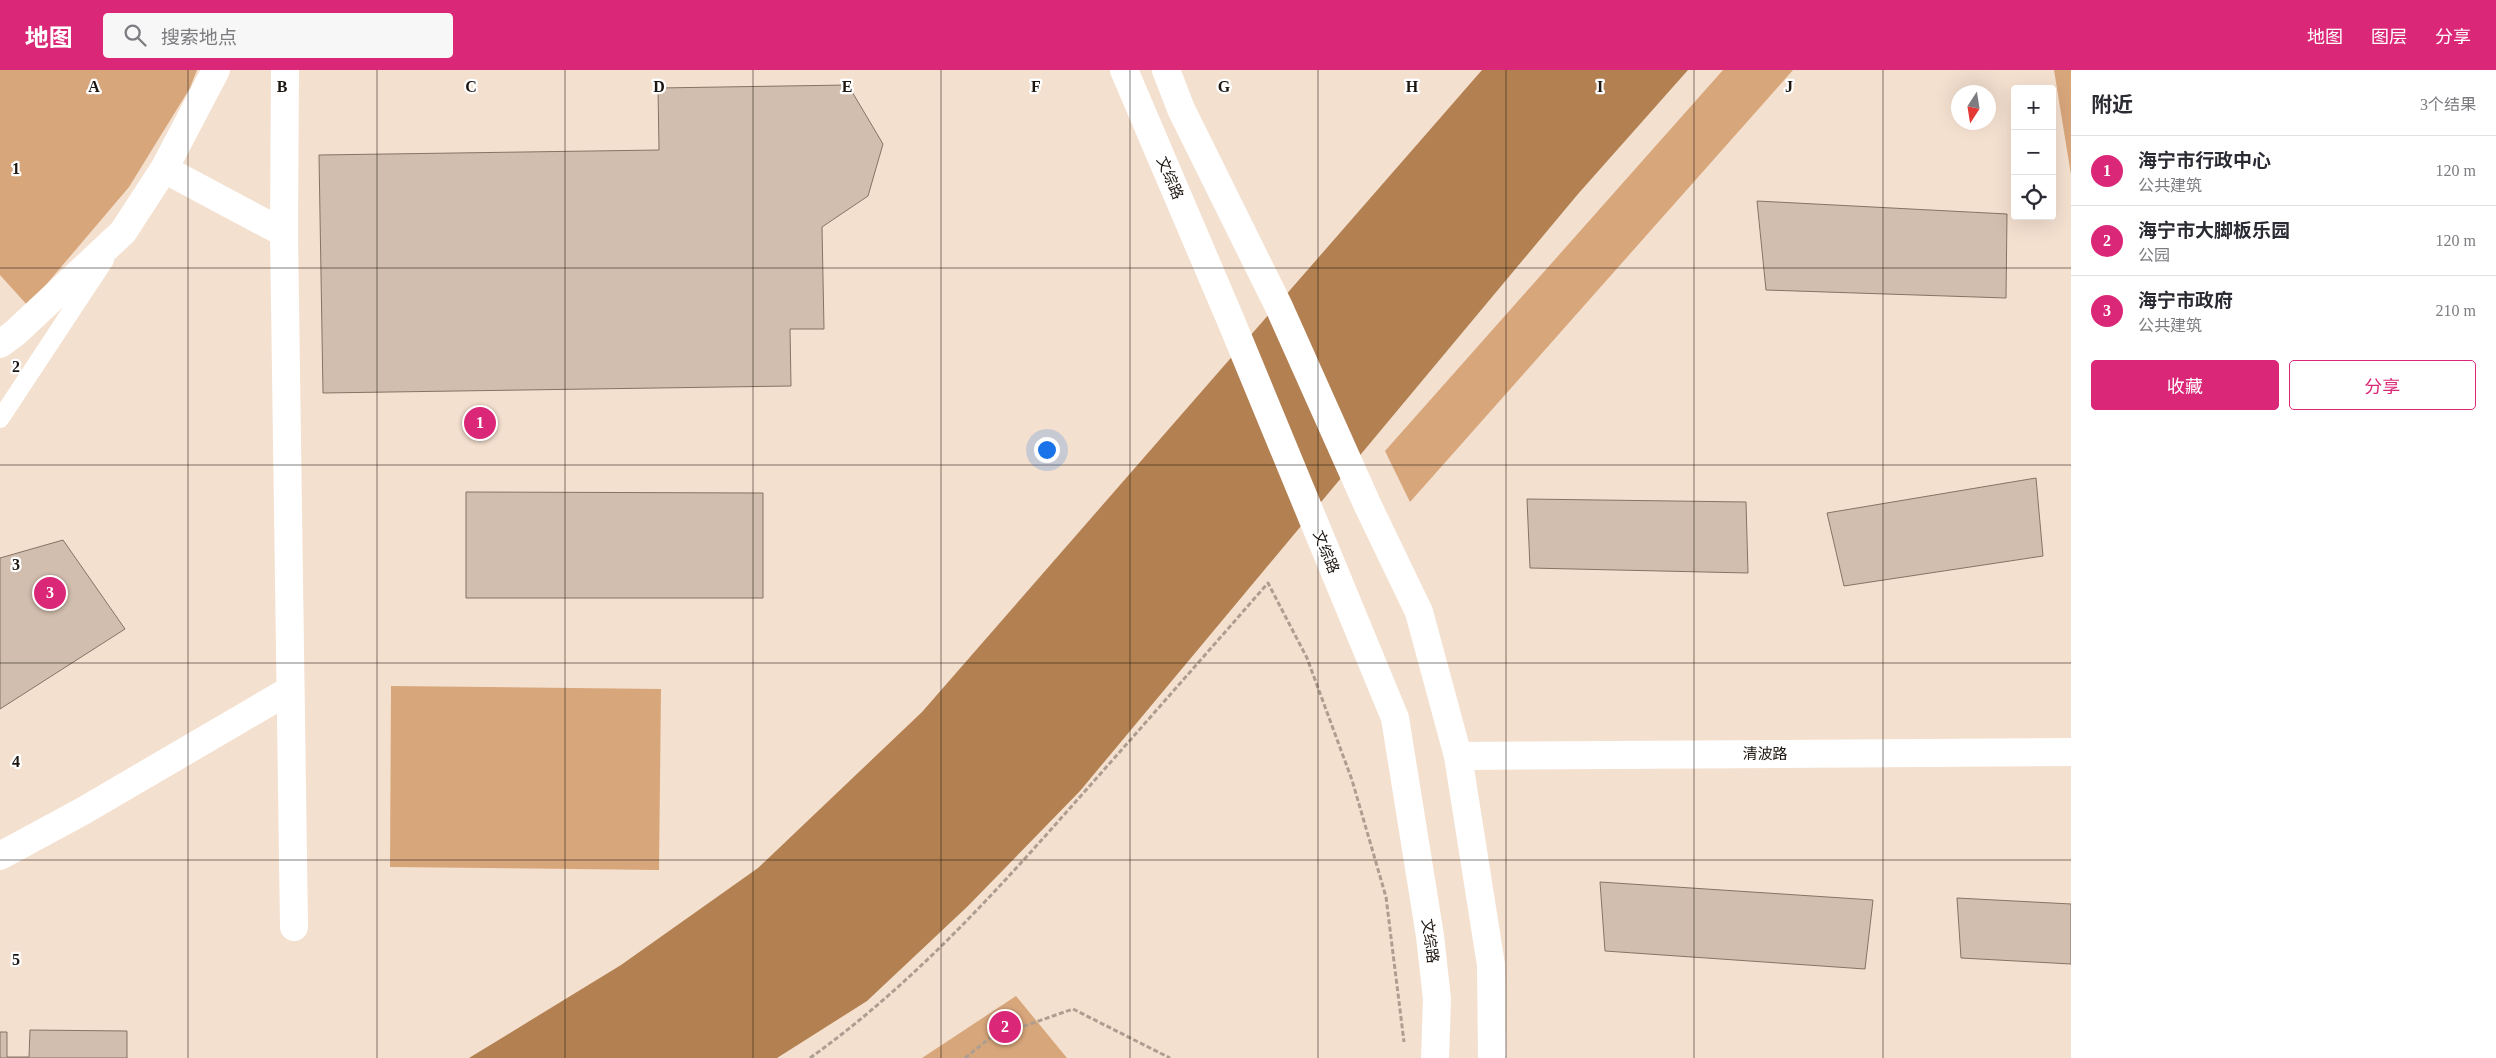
<!DOCTYPE html>
<html lang="zh">
<meta charset="utf-8">
<style>
body{margin:0;font-family:"Times New Roman","Noto Sans SC",serif;background:#f7f7f7;color:#2b2b33}
.controls{position:absolute;right:15px;top:15px;display:grid;overflow:hidden;border-radius:5px;box-shadow:0 5px 20px #0002}
.controls button{width:45px;height:45px;display:grid;place-items:center;padding:0;border:0;border-bottom:1px solid #e1e1e2;background:#fff;color:#2b2b33;font:25px sans-serif}
.compass{position:absolute;left:1951px;top:15px;width:45px;height:45px;border-radius:50%;background:#fff;box-shadow:0 5px 20px #0002;rotate:192deg}
.you{position:absolute;left:1046px;top:379px;width:18px;height:18px;margin:-12px;border:4px solid #fff;border-radius:50%;background:#1a73e8;box-shadow:0 0 0 8px #1a73e833}
.badge{display:grid;place-items:center;width:32px;height:32px;border-radius:50%;background:#db2777;color:#fff;font-size:16px;font-weight:700}
.pin{position:absolute;translate:-50% -50%;border:2px solid #fff;box-shadow:0 1px 5px #0006}
.list{margin:0;padding:0;list-style:none}
h2{display:flex;justify-content:space-between;align-items:center;height:65px;margin:0;padding:0 20px;font-size:21px}
h2 small{font-size:16px;font-weight:400;color:#7c7c81}
.list li{display:grid;grid-template-columns:32px 1fr auto;gap:15px;align-items:center;box-sizing:border-box;height:70px;padding:0 20px;border-top:1px solid #e1e1e2}
.list b{display:block;font-size:19px;white-space:nowrap}
.list p{margin:0;font-size:16px;white-space:nowrap;color:#7c7c81}
.list em{font-size:16px;font-style:normal;color:#7c7c81}
.actions{display:flex;gap:10px;padding:15px 20px}
.actions a{flex:1;padding:11px 0;border:1px solid #db2777;border-radius:5px;text-align:center;font-size:18px;color:#db2777}
.actions .main{background:#db2777;color:#fff}
.icon{flex:none;width:28px;height:28px;fill:none;stroke:currentColor;stroke-width:2;stroke-linecap:round;stroke-linejoin:round}
.map{position:relative;flex:none;width:2071px;height:988px;overflow:hidden}
header{display:flex;align-items:center;gap:30px;box-sizing:border-box;height:70px;padding:0 25px;background:#db2777;color:#fff}
header strong{font-size:24px}
nav{display:flex;gap:28px;margin-inline-start:auto;font-size:18px}
.search{width:350px;height:45px;background:#f7f7f7;display:flex;align-items:center;gap:12px;box-sizing:border-box;padding:0 18px;border-radius:5px;color:#7c7c81;font-size:19px}
main{display:flex}
aside{flex:1;background:#fff}
.map>svg:first-child{display:block}
</style>
<header>
<strong>地图</strong>
<div class="search"><svg class="icon" aria-label="search" viewBox="0 0 24 24"><circle cx="10" cy="10" r="6"/><path d="M15 15l6 6"/></svg>搜索地点</div>
<nav><a>地图</a><a>图层</a><a>分享</a></nav>
</header>
<main>
<div class="map">
<svg width="2071" height="988" viewBox="0 0 2071 988">
<rect width="100%" height="100%" fill="#f4e0cf"/>
<g fill="#d8a67b">
<path d="M0 0H197L190 18 129 117 28 236 0 205Z"/>
<path d="M1723 0H1793L1410 432 1385 381Z"/>
<path d="M2054 0H2071V105Z"/>
<path d="M391 616 661 619 659 800 390 797Z"/>
<path d="M1016 926 1067 988H922Z"/>
</g>
<path fill="#b38052" d="M1482 0H1688L1578 124 1080 721 968 836 867 931 777 988H469L621 895 758 798 922 642Z"/>
<g fill="#d2beae" stroke="#857364">
<path d="M848 15 883 74 868 126 822 157 824 259H790L791 316 323 323 319 85 659 80 658 18Z"/>
<path d="M1757 131 2007 144 2006 228 1766 220Z"/>
<path d="M2036 408 2043 486 1844 516 1827 443Z"/>
<path d="M466 422 763 423V528H466Z"/>
<path d="M1527 429 1746 432 1748 503 1530 498Z"/>
<path d="M63 470 125 559 0 639V488Z"/>
<path d="M1600 812 1873 830 1865 899 1605 881Z"/>
<path d="M1957 828 2071 834V894L1961 888Z"/>
<path d="M30 960 127 961V988H0V962H7V987H29Z"/>
</g>
<g fill="none" stroke-linecap="round" stroke-linejoin="round">
<g stroke="#ae9e91" stroke-width="3" stroke-dasharray="5 2.5" stroke-linecap="butt">
<path d="M810 988C912 915 996 822 1078 729 1142 657 1205 585 1268 513L1307 588 1352 710 1386 827 1404 972"/>
<path d="M965 988 990 968 1073 939 1170 988"/>
</g>
<path stroke="#fff" stroke-width="18" d="M0 349 105 190"/>
<g stroke="#fff" stroke-width="28">
<path d="M285 0 284 163 294 857"/>
<path d="M164 99 284 163"/>
<path d="M0 274 15 263 123 162 164 99 216 0"/>
<path d="M0 786 83 741 290 620"/>
</g>
<g stroke="#fff" stroke-width="28">
<path d="M1124 0 1231 251 1395 648 1430 866 1437 929 1435 988"/>
<path d="M1166 0 1181 39 1279 237 1368 436 1419 542 1458 686 1491 895 1492 988"/>
<path d="M1458 686 2071 682"/>
</g>
</g>
<path fill="none" stroke="#1d1610" stroke-width="1" stroke-opacity="0.55" d="M188 0V988M377 0V988M565 0V988M753 0V988M941 0V988M1130 0V988M1318 0V988M1506 0V988M1694 0V988M1883 0V988M0 198H2071M0 395H2071M0 593H2071M0 790H2071"/>
<g text-anchor="middle" stroke-width="4.5" stroke-linejoin="round" paint-order="stroke">
<g font-size="15" fill="#1d1610" stroke="#fff">
<text transform="translate(1170 108) rotate(67)" y="5">文综路</text>
<text transform="translate(1326 482) rotate(68)" y="5">文综路</text>
<text x="1765" y="689">清波路</text>
<text transform="translate(1430 871) rotate(82)" y="5">文综路</text>
</g>
</g>
<g font-size="16" text-anchor="middle" font-weight="bold" fill="#1d1610" stroke="#fff" stroke-width="4.5" stroke-linejoin="round" paint-order="stroke">
<text x="94" y="22">A</text>
<text x="282" y="22">B</text>
<text x="471" y="22">C</text>
<text x="659" y="22">D</text>
<text x="847" y="22">E</text>
<text x="1036" y="22">F</text>
<text x="1224" y="22">G</text>
<text x="1412" y="22">H</text>
<text x="1600" y="22">I</text>
<text x="1789" y="22">J</text>
<text x="16" y="104">1</text>
<text x="16" y="302">2</text>
<text x="16" y="500">3</text>
<text x="16" y="697">4</text>
<text x="16" y="895">5</text>
</g>
</svg>
<div class="controls">
<button>+</button>
<button>−</button>
<button><svg class="icon" aria-label="locate" viewBox="0 0 24 24"><circle cx="12" cy="12" r="6"/><path d="M12 2v4M12 18v4M2 12h4M18 12h4"/></svg></button>
</div>
<svg class="compass" viewBox="-18 -18 36 36"><path d="M0-13l5 13h-10z" fill="#e53935"/><path d="M0 13l5-13h-10z" fill="#7c7c81"/></svg>
<div class="you"></div>
<div class="pin badge" style="left:480px;top:353px">1</div>
<div class="pin badge" style="left:1005px;top:957px">2</div>
<div class="pin badge" style="left:50px;top:523px">3</div>
</div>
<aside>
<h2>附近<small>3个结果</small></h2>
<ul class="list">
<li><span class="badge">1</span><div><b>海宁市行政中心</b><p>公共建筑</p></div><em>120 m</em></li>
<li><span class="badge">2</span><div><b>海宁市大脚板乐园</b><p>公园</p></div><em>120 m</em></li>
<li><span class="badge">3</span><div><b>海宁市政府</b><p>公共建筑</p></div><em>210 m</em></li>
</ul>
<div class="actions"><a class="main">收藏</a><a>分享</a></div>
</aside>
</main>
